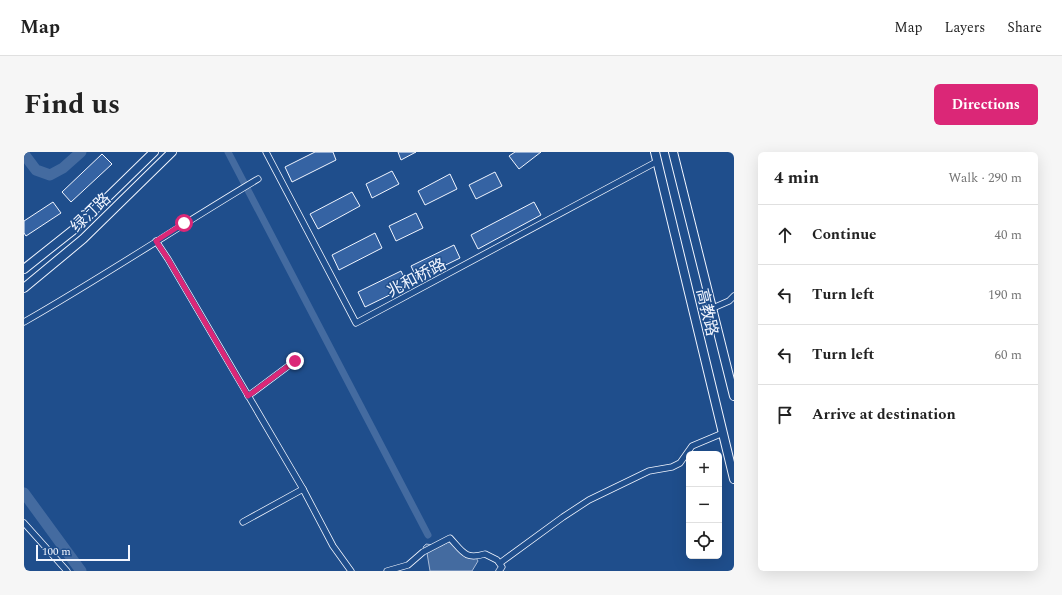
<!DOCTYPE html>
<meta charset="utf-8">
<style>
body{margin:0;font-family:Spectral,"Noto Sans SC",serif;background:#f6f6f6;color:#222}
.controls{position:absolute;right:12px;bottom:12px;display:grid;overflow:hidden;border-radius:6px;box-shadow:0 4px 16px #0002}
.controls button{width:36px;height:36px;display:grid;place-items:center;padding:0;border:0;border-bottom:1px solid #e0e0e0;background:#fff;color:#222;font:20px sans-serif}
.scale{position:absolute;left:12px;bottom:10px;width:94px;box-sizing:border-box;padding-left:4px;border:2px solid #f2f6ff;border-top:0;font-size:11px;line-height:14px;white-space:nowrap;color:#f2f6ff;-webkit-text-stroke:3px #1f4e8c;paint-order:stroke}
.stop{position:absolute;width:12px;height:12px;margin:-9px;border:3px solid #db2777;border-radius:50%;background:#fff}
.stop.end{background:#db2777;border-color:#fff;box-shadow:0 1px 4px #0008}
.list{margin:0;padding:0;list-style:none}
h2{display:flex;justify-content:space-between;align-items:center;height:52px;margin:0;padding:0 16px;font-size:17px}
h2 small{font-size:13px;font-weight:400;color:#767676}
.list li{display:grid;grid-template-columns:26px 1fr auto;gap:12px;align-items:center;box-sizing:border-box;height:60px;padding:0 16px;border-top:1px solid #e0e0e0}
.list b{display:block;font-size:15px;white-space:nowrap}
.list em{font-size:13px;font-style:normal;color:#767676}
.icon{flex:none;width:22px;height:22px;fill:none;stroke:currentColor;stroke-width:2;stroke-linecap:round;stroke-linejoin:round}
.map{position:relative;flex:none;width:710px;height:419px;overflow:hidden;border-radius:6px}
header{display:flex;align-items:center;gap:24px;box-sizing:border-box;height:56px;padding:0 20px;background:#fff;border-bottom:1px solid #e0e0e0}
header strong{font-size:19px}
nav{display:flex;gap:22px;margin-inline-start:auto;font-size:14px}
.intro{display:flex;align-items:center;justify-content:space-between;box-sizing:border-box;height:96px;padding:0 24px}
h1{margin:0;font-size:28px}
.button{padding:10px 18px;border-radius:6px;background:#db2777;color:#fff;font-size:14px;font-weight:700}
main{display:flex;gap:24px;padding:0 24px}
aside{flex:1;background:#fff;border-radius:6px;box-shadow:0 4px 16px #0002}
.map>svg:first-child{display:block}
</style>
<header>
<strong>Map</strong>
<nav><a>Map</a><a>Layers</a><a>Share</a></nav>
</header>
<div class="intro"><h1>Find us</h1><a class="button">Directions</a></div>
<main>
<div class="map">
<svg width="710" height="419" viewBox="0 0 710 419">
<rect width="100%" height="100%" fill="#1f4e8c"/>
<path fill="#446ba0" stroke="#a8bbd7" d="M426 389 433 397 450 402 454 409 448 419H406L403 401 399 395 402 392 417 394Z"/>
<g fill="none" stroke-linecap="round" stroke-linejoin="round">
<path stroke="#446ba0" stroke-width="7" d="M204 0 404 383"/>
<g stroke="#446ba0" stroke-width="11">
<path d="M0 2 12 18 26 23 39 16 57 0"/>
<path d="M0 341 57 419"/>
</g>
</g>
<g fill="#3563a3" stroke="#f2f6ff">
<path d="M291 0H309L312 8 268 30 261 15Z"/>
<path d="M374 0H392L377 8Z"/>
<path d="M491 0H517L495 17 485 4Z"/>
<path d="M78 2 88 12 47 50 38 40Z"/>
<path d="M368 19 375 32 348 46 342 32Z"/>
<path d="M471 20 478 34 452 47 445 33Z"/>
<path d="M426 22 433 37 401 53 394 39Z"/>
<path d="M328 40 336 54 294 77 286 62Z"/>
<path d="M29 50 37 61 2 84 0 81V69Z"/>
<path d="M510 50 517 63 454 97 447 83Z"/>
<path d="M392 61 399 76 372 89 365 74Z"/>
<path d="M351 81 358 96 315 118 308 103Z"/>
<path d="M430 93 436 106 393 127 387 114Z"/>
<path d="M377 119 384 134 341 155 334 140Z"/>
</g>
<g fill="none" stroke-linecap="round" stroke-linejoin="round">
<g stroke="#f2f6ff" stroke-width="7">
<g id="street">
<path d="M242 0 332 171 634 9"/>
<path d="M132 89 144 107 279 337 309 394 327 419"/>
<path d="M689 156 705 149 710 144"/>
<path d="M0 170C79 125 155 74 234 27"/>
<path d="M224 244 271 209"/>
<path d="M219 370 279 337"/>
<path d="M0 371 43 419"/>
<path d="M476 411 539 365 565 348 625 319 648 315 656 311 668 294 699 281"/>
<path d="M363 419 384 413 399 400 426 386C439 400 441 408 461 402L473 408 478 415 475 419"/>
</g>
</g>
<g stroke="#f2f6ff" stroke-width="10">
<g id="secondary">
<path d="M631 0 710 327"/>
<path d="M649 0 710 244"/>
<path d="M0 117 53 75 130 0"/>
<path d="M0 136 59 87 148 0"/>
</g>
</g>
<use href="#street" stroke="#1f4e8c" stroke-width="5.5"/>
<use href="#secondary" stroke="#1f4e8c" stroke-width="8"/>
</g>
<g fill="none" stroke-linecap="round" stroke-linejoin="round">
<path stroke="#db2777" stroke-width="5" d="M160 71 132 89 144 107 224 244 271 209"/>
</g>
<g text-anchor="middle" stroke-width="3" stroke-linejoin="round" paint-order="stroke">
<g font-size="16" fill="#f2f6ff" stroke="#1f4e8c">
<text transform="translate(66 60) rotate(-44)" y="6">绿汀路</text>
<text transform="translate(392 125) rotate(-28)" y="6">兆和桥路</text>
<text transform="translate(684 160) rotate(77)" y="6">高教路</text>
</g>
</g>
</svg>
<div class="controls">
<button>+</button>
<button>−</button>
<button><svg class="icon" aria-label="locate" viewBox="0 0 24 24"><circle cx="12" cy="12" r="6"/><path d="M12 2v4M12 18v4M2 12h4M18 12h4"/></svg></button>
</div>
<div class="scale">100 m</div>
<div class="stop" style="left:160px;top:71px"></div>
<div class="stop end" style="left:271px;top:209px"></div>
</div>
<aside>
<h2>4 min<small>Walk · 290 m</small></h2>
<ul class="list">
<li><svg class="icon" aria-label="ahead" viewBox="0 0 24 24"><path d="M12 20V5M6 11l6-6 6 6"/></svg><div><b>Continue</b></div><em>40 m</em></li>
<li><svg class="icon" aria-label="left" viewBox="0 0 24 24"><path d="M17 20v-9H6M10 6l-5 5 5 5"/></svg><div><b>Turn left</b></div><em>190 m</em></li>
<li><svg class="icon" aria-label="left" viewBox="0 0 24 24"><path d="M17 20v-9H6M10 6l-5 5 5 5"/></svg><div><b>Turn left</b></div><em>60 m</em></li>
<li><svg class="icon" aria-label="arrive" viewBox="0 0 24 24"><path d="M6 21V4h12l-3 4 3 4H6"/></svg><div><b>Arrive at destination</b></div></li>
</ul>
</aside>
</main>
